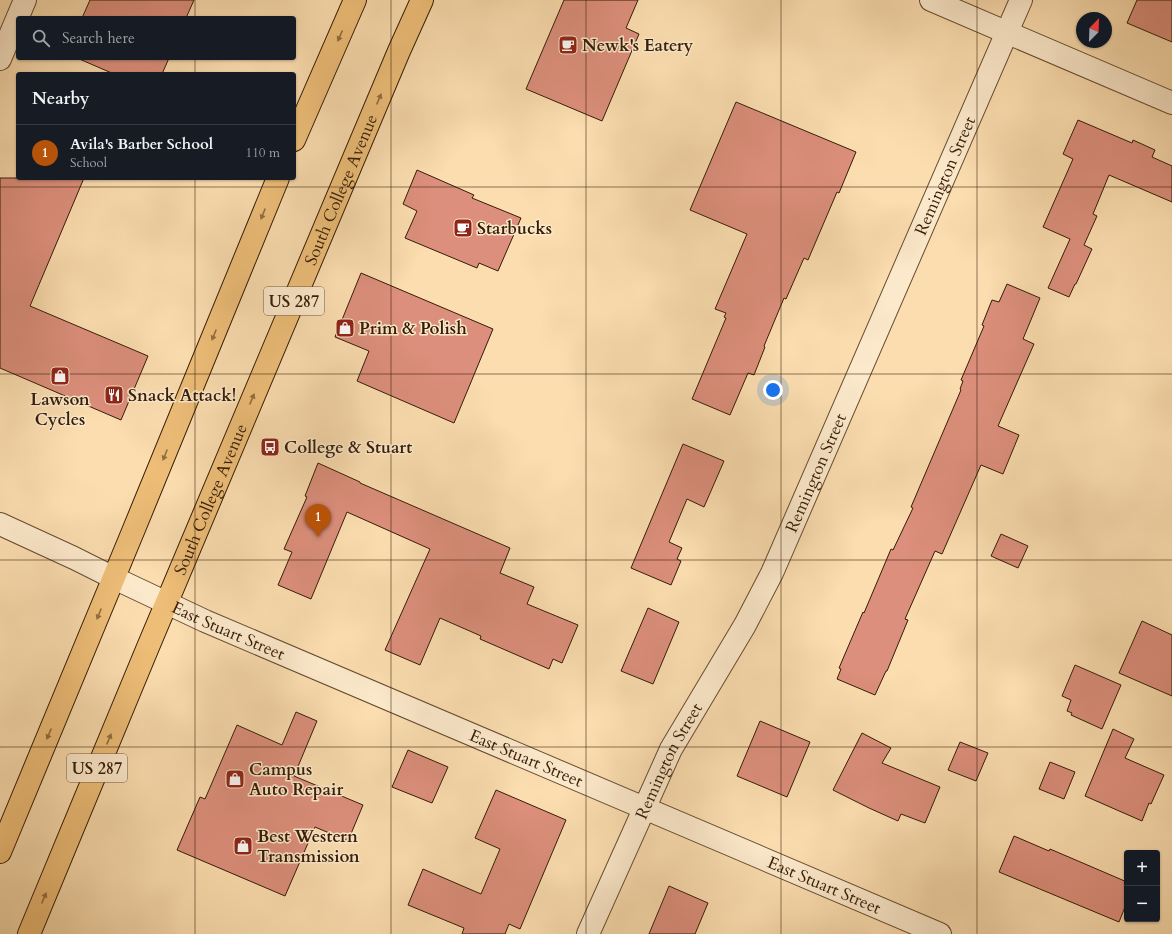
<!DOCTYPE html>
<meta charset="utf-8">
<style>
body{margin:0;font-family:Cardo,serif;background:#242831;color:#f1f3f6}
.controls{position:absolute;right:12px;bottom:12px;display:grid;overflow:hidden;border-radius:4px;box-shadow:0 1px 3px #0004}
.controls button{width:36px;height:36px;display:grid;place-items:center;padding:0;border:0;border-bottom:1px solid #363941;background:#171b24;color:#f1f3f6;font:20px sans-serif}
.compass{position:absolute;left:1076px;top:12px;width:36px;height:36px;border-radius:50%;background:#171b24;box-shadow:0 1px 3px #0004;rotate:23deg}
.you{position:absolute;left:773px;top:390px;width:14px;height:14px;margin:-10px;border:3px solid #fff;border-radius:50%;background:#1a73e8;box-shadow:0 0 0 6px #1a73e833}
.badge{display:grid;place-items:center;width:26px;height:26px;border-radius:50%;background:#b45309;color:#fff;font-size:13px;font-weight:700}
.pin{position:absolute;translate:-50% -33px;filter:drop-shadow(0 1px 2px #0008)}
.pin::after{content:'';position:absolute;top:21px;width:14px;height:12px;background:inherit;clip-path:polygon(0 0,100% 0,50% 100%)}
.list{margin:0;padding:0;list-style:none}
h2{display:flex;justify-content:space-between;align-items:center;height:52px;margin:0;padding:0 16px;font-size:17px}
h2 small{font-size:13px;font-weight:400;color:#9ea1a6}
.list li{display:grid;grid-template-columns:26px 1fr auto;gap:12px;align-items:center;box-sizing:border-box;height:56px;padding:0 16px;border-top:1px solid #363941}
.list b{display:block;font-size:15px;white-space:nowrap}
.list p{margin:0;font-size:13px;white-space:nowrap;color:#9ea1a6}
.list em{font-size:13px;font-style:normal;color:#9ea1a6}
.icon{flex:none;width:22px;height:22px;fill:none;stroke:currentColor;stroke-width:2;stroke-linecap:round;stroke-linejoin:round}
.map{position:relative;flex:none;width:1172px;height:934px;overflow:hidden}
.search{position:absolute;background:#171b24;box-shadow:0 1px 3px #0004;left:16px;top:16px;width:280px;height:44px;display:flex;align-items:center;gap:10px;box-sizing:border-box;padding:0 14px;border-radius:4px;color:#9ea1a6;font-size:15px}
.panel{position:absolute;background:#171b24;box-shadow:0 1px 3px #0004;left:16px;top:72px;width:280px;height:108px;border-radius:4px}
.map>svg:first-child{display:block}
</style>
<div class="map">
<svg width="1172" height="934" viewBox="0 0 1172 934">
<rect width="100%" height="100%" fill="#fbddaf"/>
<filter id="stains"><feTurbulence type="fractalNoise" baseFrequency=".005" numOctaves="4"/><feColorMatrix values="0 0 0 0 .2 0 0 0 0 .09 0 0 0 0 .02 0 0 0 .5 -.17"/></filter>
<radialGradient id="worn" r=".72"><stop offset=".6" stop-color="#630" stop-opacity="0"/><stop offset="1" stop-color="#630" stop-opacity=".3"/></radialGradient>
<g fill="#dc8f7c" stroke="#341c06">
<path d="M90 0H194L186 18H82Z"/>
<path d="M564 0H638L626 28 639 34 602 121 526 89Z"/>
<path d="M1137 0H1172V42L1127 23Z"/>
<path d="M77 58H169L162 74H114Z"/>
<path d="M736 102 856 152 839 193 837 192 808 260 804 258 786 299 784 298 764 346 765 347 754 375 748 373 730 415 692 399 726 318 724 317 726 313 715 309 747 234 690 210Z"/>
<path d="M1078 120 1132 143 1133 140 1155 150 1152 157 1172 166V202L1109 175 1093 214 1097 216 1084 245 1092 249 1076 284H1075L1069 297 1048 288 1070 239 1043 227 1073 159 1063 154Z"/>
<path d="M417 170 474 195 472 198 521 218 498 271 479 263 477 268 405 238 417 211 403 204Z"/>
<path d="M0 178H84L30 306 148 356 121 420 0 368Z"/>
<path d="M361 273 493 329 454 423 357 381 369 351 335 337Z"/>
<path d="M1007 284 1040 298 1023 339 1034 344 998 426 1019 435 1003 474 981 465 942 554 935 551 905 619 908 620 887 671H886L875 695 837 679 841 669 839 668 863 612 864 613 891 549 893 550 913 508 911 507 961 390 960 389 963 381 961 380 984 326 982 325 992 300 999 302Z"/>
<path d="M683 444 724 461 704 507 687 499 669 542 682 548 677 559 681 561 671 585 631 568Z"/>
<path d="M318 463 360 482V483L510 548 500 573 534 587 527 604 578 625 562 663 553 659 549 669 480 639 481 636 440 618 420 665 385 650 430 549 347 512 311 599 278 585 292 552 284 549 307 497 305 496Z"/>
<path d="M1001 534 1028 546 1018 568 991 556Z"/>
<path d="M648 608 679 622 653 684 621 671Z"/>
<path d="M1142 621 1172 635V696L1119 673Z"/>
<path d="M1075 665 1121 685 1102 729 1071 715 1072 713 1067 711 1071 700 1062 696Z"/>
<path d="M296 712 317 721 294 776 363 805 348 841 315 827 285 896 177 850 200 797 205 799 237 725 282 745Z"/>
<path d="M760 721 810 742 787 797 737 776Z"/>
<path d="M1113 729 1134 739 1125 758 1164 775 1151 804 1149 803 1142 821 1085 796Z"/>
<path d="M862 733 891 748 882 763 940 787 925 823 901 814 898 821 869 808 833 790Z"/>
<path d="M960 742 988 753 976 781 948 770Z"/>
<path d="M408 750 448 767 432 803 392 787Z"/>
<path d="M1050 762 1075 772 1064 799 1039 789Z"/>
<path d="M496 790 566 820 520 929 509 924 505 934H462L464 928 408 905 423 869 481 894 500 849 475 838Z"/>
<path d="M1014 836 1049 851 1050 849 1127 882V902L1119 922 999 872Z"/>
<path d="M669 886 708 903 695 934H649Z"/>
</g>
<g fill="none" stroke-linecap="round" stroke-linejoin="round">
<g stroke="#664c30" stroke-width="24">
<g id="minor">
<path d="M931 0 1172 103"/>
<path d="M0 59 25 0"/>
<path id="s1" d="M0 524 74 558 114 578 205 621 940 934"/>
<path id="s2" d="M588 934 671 749 745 625 772 573 1021 0"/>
</g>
</g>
<g stroke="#341c06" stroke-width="24">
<g id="trunk">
<path d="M294 140 355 0"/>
<path d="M0 852 134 529 278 178"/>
<path id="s3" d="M29 934 148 647 399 51 422 0"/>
</g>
</g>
<use href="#minor" stroke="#fce9cb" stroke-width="22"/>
<use href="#trunk" stroke="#eebe78" stroke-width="22"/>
</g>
<defs><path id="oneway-solid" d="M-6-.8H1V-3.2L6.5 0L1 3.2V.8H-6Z"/></defs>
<g fill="#916d3f">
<use href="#oneway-solid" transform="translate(340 36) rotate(114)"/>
<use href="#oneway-solid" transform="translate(379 99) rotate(-67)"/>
<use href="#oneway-solid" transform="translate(263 214) rotate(112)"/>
<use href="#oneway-solid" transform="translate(214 335) rotate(112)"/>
<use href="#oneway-solid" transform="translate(252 399) rotate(-67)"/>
<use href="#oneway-solid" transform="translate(165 455) rotate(112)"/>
<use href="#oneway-solid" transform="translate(99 614) rotate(112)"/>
<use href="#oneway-solid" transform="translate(49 734) rotate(113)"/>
<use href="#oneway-solid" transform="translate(109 739) rotate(-67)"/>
<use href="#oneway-solid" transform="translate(44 898) rotate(-67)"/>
</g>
<path fill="none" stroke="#341c06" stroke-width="1" stroke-opacity="0.55" d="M195 0V18M391 0V934M586 0V934M781 0V934M977 0V934M195 58V74M195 178V934M0 187H1172M0 374H1172M0 560H1172M0 747H1172"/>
<defs>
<g id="cafe-square" transform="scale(1)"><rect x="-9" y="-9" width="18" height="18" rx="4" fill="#8f2418" stroke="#fce9cb"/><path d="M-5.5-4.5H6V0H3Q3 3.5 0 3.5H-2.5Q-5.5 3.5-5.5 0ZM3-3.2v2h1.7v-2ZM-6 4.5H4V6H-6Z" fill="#fff"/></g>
<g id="shop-square" transform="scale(1)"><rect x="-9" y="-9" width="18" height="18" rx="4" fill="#8f2418" stroke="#fce9cb"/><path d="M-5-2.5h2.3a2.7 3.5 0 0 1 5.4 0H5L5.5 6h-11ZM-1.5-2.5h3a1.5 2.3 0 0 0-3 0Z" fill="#fff"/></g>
<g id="restaurant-square" transform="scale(1)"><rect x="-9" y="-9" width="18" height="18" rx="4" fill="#8f2418" stroke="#fce9cb"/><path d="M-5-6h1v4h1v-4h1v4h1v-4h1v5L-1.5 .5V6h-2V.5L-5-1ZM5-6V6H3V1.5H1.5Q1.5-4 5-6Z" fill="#fff"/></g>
<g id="bus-square" transform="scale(1)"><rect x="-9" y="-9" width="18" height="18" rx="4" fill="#8f2418" stroke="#fce9cb"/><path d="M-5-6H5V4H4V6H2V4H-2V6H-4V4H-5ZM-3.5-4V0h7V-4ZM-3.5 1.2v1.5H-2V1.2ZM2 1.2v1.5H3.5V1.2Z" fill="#fff"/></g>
</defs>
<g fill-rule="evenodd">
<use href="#cafe-square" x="568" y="45"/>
<use href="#cafe-square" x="463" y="228"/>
<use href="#shop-square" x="345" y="328"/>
<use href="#shop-square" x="60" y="376"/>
<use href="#restaurant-square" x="114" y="395"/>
<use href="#bus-square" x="270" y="447"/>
<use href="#shop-square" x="235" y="779"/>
<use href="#shop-square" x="243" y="846"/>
</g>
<g text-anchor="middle" stroke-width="3" stroke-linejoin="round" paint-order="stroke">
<g fill="#fce9cb" stroke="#705a41" stroke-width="1">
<rect x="264" y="287" width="60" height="28" rx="3"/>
<rect x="67" y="754" width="60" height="28" rx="3"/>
</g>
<g font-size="16" font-weight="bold" fill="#341c06">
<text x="294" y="307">US 287</text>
<text x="97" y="774">US 287</text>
</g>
<g font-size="17" font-weight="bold" fill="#341c06" stroke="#fce9cb" text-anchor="start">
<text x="582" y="51">Newk's Eatery</text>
<text x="477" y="234">Starbucks</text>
<text x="359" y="334">Prim &amp; Polish</text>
<text x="128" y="401">Snack Attack!</text>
<text x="60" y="405" text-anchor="middle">Lawson<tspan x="60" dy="20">Cycles</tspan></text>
<text x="284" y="453">College &amp; Stuart</text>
<text x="249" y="775">Campus<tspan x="249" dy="20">Auto Repair</tspan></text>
<text x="257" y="842">Best Western<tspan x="257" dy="20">Transmission</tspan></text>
</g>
<g font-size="17" fill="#341c06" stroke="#fce9cb">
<text dy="6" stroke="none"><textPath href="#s2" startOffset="839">Remington Street</textPath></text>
<text dy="6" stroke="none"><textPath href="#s3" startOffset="807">South College Avenue</textPath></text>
<text dy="6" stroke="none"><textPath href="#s2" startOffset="515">Remington Street</textPath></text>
<text dy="6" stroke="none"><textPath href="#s3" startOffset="471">South College Avenue</textPath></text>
<text dy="6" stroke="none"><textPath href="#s1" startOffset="252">East Stuart Street</textPath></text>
<text dy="6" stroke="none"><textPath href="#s1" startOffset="576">East Stuart Street</textPath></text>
<text dy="6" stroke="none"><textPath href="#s2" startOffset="191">Remington Street</textPath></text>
<text dy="6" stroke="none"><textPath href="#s1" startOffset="900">East Stuart Street</textPath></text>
</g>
</g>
<rect width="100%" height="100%" filter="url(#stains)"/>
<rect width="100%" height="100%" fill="url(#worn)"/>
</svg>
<div class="controls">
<button>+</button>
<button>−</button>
</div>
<svg class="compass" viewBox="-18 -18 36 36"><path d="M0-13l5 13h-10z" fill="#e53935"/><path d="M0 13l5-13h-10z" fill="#9ea1a6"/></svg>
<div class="you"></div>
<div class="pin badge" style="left:318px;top:537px">1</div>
<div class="search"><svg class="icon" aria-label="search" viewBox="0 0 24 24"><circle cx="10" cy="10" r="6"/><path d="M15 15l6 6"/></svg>Search here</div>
<section class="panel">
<h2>Nearby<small></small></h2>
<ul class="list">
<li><span class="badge">1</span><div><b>Avila's Barber School</b><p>School</p></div><em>110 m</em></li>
</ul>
</section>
</div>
